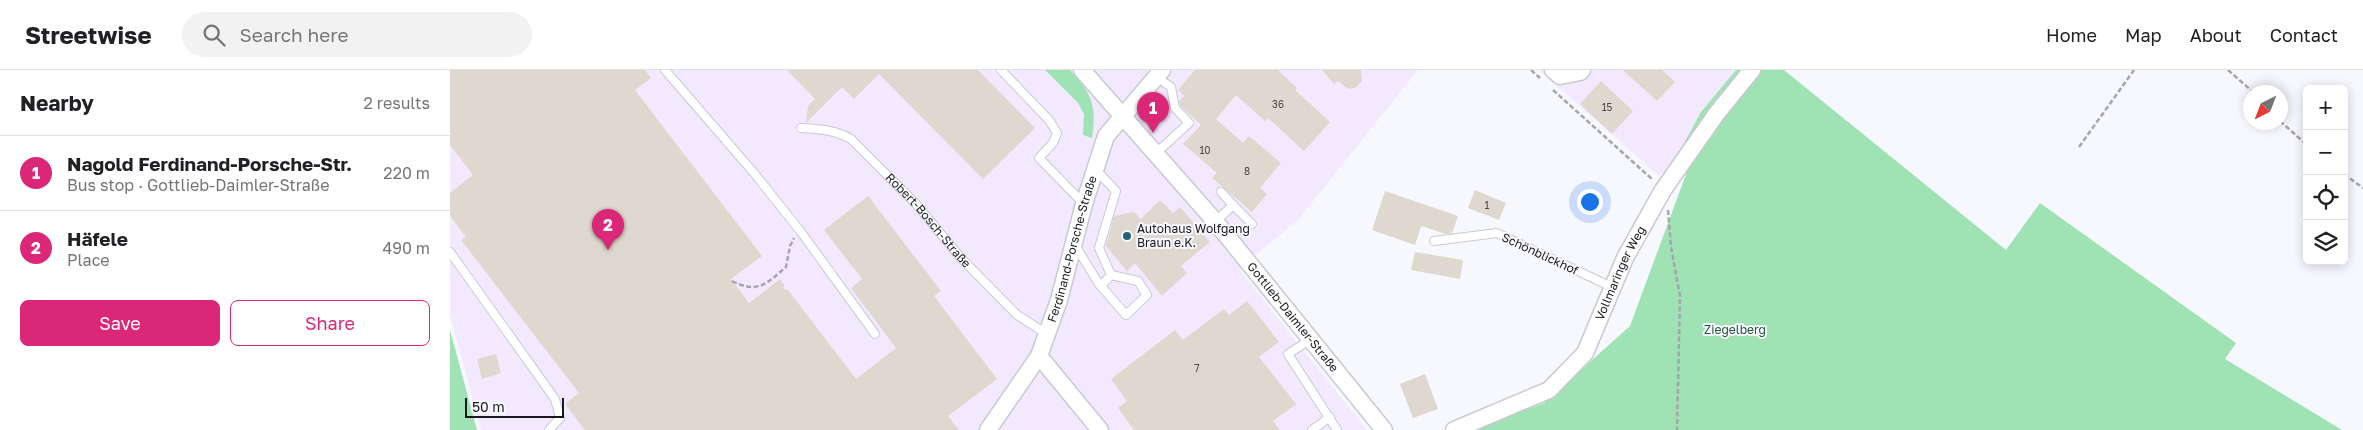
<!DOCTYPE html>
<meta charset="utf-8">
<style>
body{margin:0;font-family:"Golos Text",sans-serif;background:#f2f2f2;color:#202124}
.controls{position:absolute;right:15px;top:15px;display:grid;overflow:hidden;border-radius:8px;box-shadow:0 2px 12px #0003}
.controls button{width:45px;height:45px;display:grid;place-items:center;padding:0;border:0;border-bottom:1px solid #e0e0e0;background:#fff;color:#202124;font:25px sans-serif}
.compass{position:absolute;left:1793px;top:15px;width:45px;height:45px;border-radius:50%;background:#fff;box-shadow:0 2px 12px #0003;rotate:222deg}
.scale{position:absolute;left:15px;bottom:12px;width:99px;box-sizing:border-box;padding-left:5px;border:2px solid #19191d;border-top:0;font-size:14px;line-height:18px;white-space:nowrap;color:#19191d;-webkit-text-stroke:4px #f7f7fe;paint-order:stroke}
.you{position:absolute;left:1139px;top:131px;width:18px;height:18px;margin:-12px;border:4px solid #fff;border-radius:50%;background:#1a73e8;box-shadow:0 0 0 8px #1a73e833}
.badge{display:grid;place-items:center;width:32px;height:32px;border-radius:50%;background:#db2777;color:#fff;font-size:16px;font-weight:700}
.pin{position:absolute;translate:-50% -41px;filter:drop-shadow(0 1px 2px #0008)}
.pin::after{content:'';position:absolute;top:26px;width:18px;height:15px;background:inherit;clip-path:polygon(0 0,100% 0,50% 100%)}
.list{margin:0;padding:0;list-style:none}
h2{display:flex;justify-content:space-between;align-items:center;height:65px;margin:0;padding:0 20px;font-size:21px}
h2 small{font-size:16px;font-weight:400;color:#757577}
.list li{display:grid;grid-template-columns:32px 1fr auto;gap:15px;align-items:center;box-sizing:border-box;height:75px;padding:0 20px;border-top:1px solid #e0e0e0}
.list b{display:block;font-size:19px;white-space:nowrap}
.list p{margin:0;font-size:16px;white-space:nowrap;color:#757577}
.list em{font-size:16px;font-style:normal;color:#757577}
.actions{display:flex;gap:10px;padding:15px 20px}
.actions a{flex:1;padding:11px 0;border:1px solid #db2777;border-radius:8px;text-align:center;font-size:18px;color:#db2777}
.actions .main{background:#db2777;color:#fff}
.icon{flex:none;width:28px;height:28px;fill:none;stroke:currentColor;stroke-width:2;stroke-linecap:round;stroke-linejoin:round}
.map{position:relative;flex:none;width:1913px;height:360px;overflow:hidden}
header{display:flex;align-items:center;gap:30px;box-sizing:border-box;height:70px;padding:0 25px;background:#fff;border-bottom:1px solid #e0e0e0}
header strong{font-size:24px}
nav{display:flex;gap:28px;margin-inline-start:auto;font-size:18px}
.search{width:350px;height:45px;background:#f2f2f2;display:flex;align-items:center;gap:12px;box-sizing:border-box;padding:0 18px;border-radius:28px;color:#757577;font-size:19px}
main{display:flex}
aside{flex:1;background:#fff}
.map>svg:first-child{display:block}
</style>
<header>
<strong>Streetwise</strong>
<div class="search"><svg class="icon" aria-label="search" viewBox="0 0 24 24"><circle cx="10" cy="10" r="6"/><path d="M15 15l6 6"/></svg>Search here</div>
<nav><a>Home</a><a>Map</a><a>About</a><a>Contact</a></nav>
</header>
<main>
<aside>
<h2>Nearby<small>2 results</small></h2>
<ul class="list">
<li><span class="badge">1</span><div><b>Nagold Ferdinand-Porsche-Str.</b><p>Bus stop · Gottlieb-Daimler-Straße</p></div><em>220 m</em></li>
<li><span class="badge">2</span><div><b>Häfele</b><p>Place</p></div><em>490 m</em></li>
</ul>
<div class="actions"><a class="main">Save</a><a>Share</a></div>
</aside>
<div class="map">
<svg width="1913" height="360" viewBox="0 0 1913 360">
<rect width="100%" height="100%" fill="#f7f7fe"/>
<g fill="#f3e9fe">
<path d="M0 0H968L849 149 789 199 917 360H31L0 244Z"/>
<path d="M1089 0H1286L1251 42 1222 95 1209 106Z"/>
</g>
<g fill="#9fe3b4">
<path d="M595 0H620C642 23 647 37 642 68L633 65 634 44 628 33Z"/>
<path d="M1286 0H1334L1556 180 1590 133 1786 273 1775 289 1892 360H1020L1094 333 1180 256 1238 99 1222 95 1251 42Z"/>
<path d="M0 260 27 360H0Z"/>
</g>
<g fill="#dfd8ce">
<path d="M0 0H195L201 8 185 20 312 186 281 209 299 233 330 209 334 215 333 219 338 220 406 309 446 278 401 218 412 209 374 160 418 126 491 221 484 226 547 309 498 346 509 360H135L115 334 129 323 11 170 16 167 0 146V123L23 105 0 75Z"/>
<path d="M337 0H528L585 58 533 109 429 4 404 29 392 17 356 53 358 36 365 29Z"/>
<path d="M745 0H828L847 18 845 20 880 52 854 81 818 48 815 51 786 25 766 49 793 73 799 66 831 93 810 118 817 124 802 142 762 108 767 103 733 74 751 55 730 35 729 31 734 26 728 20Z"/>
<path d="M872 0H911L912 11 905 18 898 19 888 11 884 14Z"/>
<path d="M1173 0H1212L1225 12 1207 31Z"/>
<path d="M1151 11 1183 41 1162 64 1130 34Z"/>
<path d="M1025 120 1056 133 1049 150 1018 138Z"/>
<path d="M935 121 1008 146 1002 163 996 164 971 156 965 175 922 160Z"/>
<path d="M710 130 723 143 730 137 760 172 731 196 737 203 712 226 685 193 677 201 656 176 664 146 684 142 691 149Z"/>
<path d="M965 182 1013 190 1010 209 961 200Z"/>
<path d="M797 231 829 272 809 287 846 334 823 351 830 360H684L668 338 677 331 661 309 725 260 733 270 774 239 779 245Z"/>
<path d="M46 284 51 303 32 309 27 289Z"/>
<path d="M975 304 988 339 963 348 950 314Z"/>
</g>
<g fill="none" stroke-linecap="round" stroke-linejoin="round">
<g stroke="#c9c9d4" stroke-width="10">
<g id="lane">
<path d="M215 0 304 103 351 162 425 264"/>
<path d="M551 0 599 50 607 63 603 73 589 88 634 134"/>
<path id="s1" d="M351 58C370 59 385 60 401 69L467 135 510 187 567 245 597 264"/>
<path d="M705 84 739 53 725 38 721 17 706 7"/>
<path d="M646 100 666 121 649 178 661 205"/>
<path d="M771 122 783 135"/>
<path d="M765 152 783 135 802 154"/>
<path d="M984 171 1047 163 1164 218"/>
<path d="M625 175 649 214 676 245 697 225 688 211 661 205 651 216"/>
<path d="M0 182 105 329 110 348 99 360"/>
<path d="M861 269 838 284 887 360"/>
<path d="M862 360 880 347"/>
</g>
</g>
<g stroke="#c9c9d4" stroke-width="19">
<g id="street">
<path id="s2" d="M632 0 764 150 934 360"/>
<path d="M1103 0 1110 6 1130 2 1132 0"/>
<path d="M589 286 650 360"/>
<path id="s3" d="M538 360 589 286 609 230 634 134 656 66 712 0"/>
<path id="s4" d="M1004 360 1099 320 1135 283 1175 188 1213 120 1267 43 1302 0"/>
</g>
</g>
<g stroke="#a5a5ab" stroke-width="2.5" stroke-dasharray="5 2.5" stroke-linecap="butt">
<path d="M1081 0 1090 8"/>
<path d="M1778 0 1803 22"/>
<path d="M1103 20 1203 110"/>
<path d="M1830 51 1857 75"/>
<path d="M1629 77 1684 0"/>
<path d="M1894 104 1913 118"/>
<path d="M1218 140 1221 177 1230 226 1227 360"/>
<path d="M282 211C308 224 316 214 336 197L340 176 344 168"/>
</g>
<use href="#lane" stroke="#fff" stroke-width="8"/>
<use href="#street" stroke="#fff" stroke-width="16"/>
</g>
<circle fill="#206276" stroke="#f7f7fe" stroke-width="2" cx="677" cy="166" r="5"/>
<g text-anchor="middle" stroke-width="4" stroke-linejoin="round" paint-order="stroke">
<g font-size="10" fill="#4a4949">
<text x="828" y="38">36</text>
<text x="1157" y="41">15</text>
<text x="755" y="84">10</text>
<text x="797" y="105">8</text>
<text x="1037" y="139">1</text>
<text x="747" y="302">7</text>
</g>
<g font-size="12" fill="#19191d" stroke="#f7f7fe">
<text dy="4" stroke="none"><textPath href="#s1" startOffset="164">Robert-Bosch-Straße</textPath></text>
<text dy="4" stroke="none"><textPath href="#s3" startOffset="202">Ferdinand-Porsche-Straße</textPath></text>
<text transform="translate(1090 184) rotate(25)" y="4">Schönblickhof</text>
<text dy="4" stroke="none"><textPath href="#s4" startOffset="242">Vollmaringer Weg</textPath></text>
<text dy="4" stroke="none"><textPath href="#s2" startOffset="325">Gottlieb-Daimler-Straße</textPath></text>
</g>
<g font-size="12" fill="#19191d" stroke="#f7f7fe" text-anchor="start">
<text x="687" y="163">Autohaus Wolfgang<tspan x="687" dy="14">Braun e.K.</tspan></text>
</g>
<g font-size="12" fill="#1e5835" stroke="#f7f7fe">
<text x="1285" y="264">Ziegelberg</text>
</g>
</g>
</svg>
<div class="controls">
<button>+</button>
<button>−</button>
<button><svg class="icon" aria-label="locate" viewBox="0 0 24 24"><circle cx="12" cy="12" r="6"/><path d="M12 2v4M12 18v4M2 12h4M18 12h4"/></svg></button>
<button><svg class="icon" aria-label="layers" viewBox="0 0 24 24"><path d="M12 4l9 5-9 5-9-5zM3 14l9 5 9-5"/></svg></button>
</div>
<svg class="compass" viewBox="-18 -18 36 36"><path d="M0-13l5 13h-10z" fill="#e53935"/><path d="M0 13l5-13h-10z" fill="#757577"/></svg>
<div class="scale">50 m</div>
<div class="you"></div>
<div class="pin badge" style="left:703px;top:63px">1</div>
<div class="pin badge" style="left:158px;top:180px">2</div>
</div>
</main>
